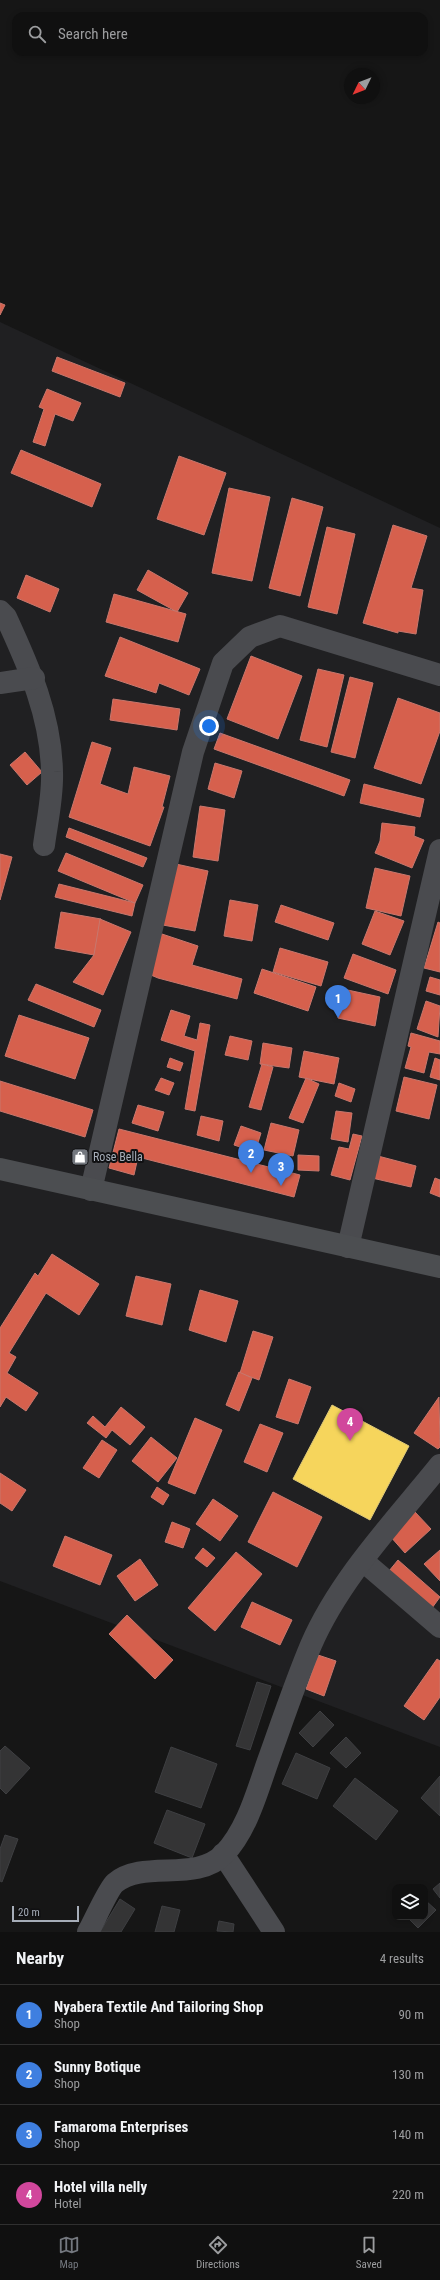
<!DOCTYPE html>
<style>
body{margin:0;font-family:"Roboto Condensed",sans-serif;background:#1e1e1e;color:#f1f3f6}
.controls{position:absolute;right:12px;bottom:12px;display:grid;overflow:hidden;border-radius:8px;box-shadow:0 2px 6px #0003}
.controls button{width:36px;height:36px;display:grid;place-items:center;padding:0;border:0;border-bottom:1px solid #303030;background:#101010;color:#f1f3f6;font:20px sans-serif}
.compass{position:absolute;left:344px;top:68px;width:36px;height:36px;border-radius:50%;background:#101010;box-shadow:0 2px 6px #0003;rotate:227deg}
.scale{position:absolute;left:12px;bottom:10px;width:67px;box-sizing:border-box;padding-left:4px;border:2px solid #a6adb8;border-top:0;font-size:11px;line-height:14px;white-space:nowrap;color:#a6adb8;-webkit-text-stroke:3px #101012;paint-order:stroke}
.you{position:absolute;left:209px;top:726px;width:14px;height:14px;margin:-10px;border:3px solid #fff;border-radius:50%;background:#1a73e8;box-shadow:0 0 0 6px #1a73e833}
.badge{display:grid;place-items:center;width:26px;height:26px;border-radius:50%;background:#74787f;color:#fff;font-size:13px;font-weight:700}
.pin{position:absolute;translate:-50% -33px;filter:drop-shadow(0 1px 2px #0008)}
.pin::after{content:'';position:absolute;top:21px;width:14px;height:12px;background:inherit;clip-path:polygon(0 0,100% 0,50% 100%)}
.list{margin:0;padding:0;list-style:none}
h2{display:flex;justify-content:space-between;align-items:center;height:52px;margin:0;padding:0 16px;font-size:17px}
h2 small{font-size:13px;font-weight:400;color:#9c9d9f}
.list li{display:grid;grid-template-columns:26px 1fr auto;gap:12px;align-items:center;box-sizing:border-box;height:60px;padding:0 16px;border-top:1px solid #303030}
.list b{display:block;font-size:15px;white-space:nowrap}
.list p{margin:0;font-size:13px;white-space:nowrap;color:#9c9d9f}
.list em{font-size:13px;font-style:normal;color:#9c9d9f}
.icon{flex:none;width:22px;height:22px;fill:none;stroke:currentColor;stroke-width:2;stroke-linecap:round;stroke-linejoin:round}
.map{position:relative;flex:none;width:440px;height:1932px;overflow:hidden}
.search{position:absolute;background:#101010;box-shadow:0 2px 6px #0003;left:12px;right:12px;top:12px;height:44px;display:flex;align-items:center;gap:10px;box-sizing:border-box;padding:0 14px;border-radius:12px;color:#9c9d9f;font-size:15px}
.sheet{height:292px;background:#101010}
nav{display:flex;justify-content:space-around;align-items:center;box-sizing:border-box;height:56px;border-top:1px solid #303030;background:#101010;font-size:11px;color:#9c9d9f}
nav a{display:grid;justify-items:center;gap:2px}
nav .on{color:#74787f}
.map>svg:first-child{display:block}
</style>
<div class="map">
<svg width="440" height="1932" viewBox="0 0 440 1932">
<rect width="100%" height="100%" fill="#161616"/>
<path fill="#202022" d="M0 322 440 528V1747L0 1581Z"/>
<path fill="#f6d55c" stroke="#dec978" d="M332 1405 409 1446 370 1520 293 1479Z"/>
<g fill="#d6604d" stroke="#c8776d">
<path d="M0 303 5 305 0 315Z"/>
<path d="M57 357 125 383 120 397 52 371Z"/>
<path d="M47 389 81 403 73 421 55 414 45 446 33 442 44 409 39 407Z"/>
<path d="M21 450 101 484 92 507 11 473Z"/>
<path d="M179 456 226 473 204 535 157 519Z"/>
<path d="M229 488 270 497 252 581 212 573Z"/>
<path d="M292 498 323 507 300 596 269 588Z"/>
<path d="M393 525 427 536 411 588 423 590 416 634 398 631V633L363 623Z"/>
<path d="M327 527 355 534 337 614 308 607Z"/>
<path d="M148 570 188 593 177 612 137 590Z"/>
<path d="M26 575 59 589 50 612 17 598Z"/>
<path d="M114 594 186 614 178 642 106 622Z"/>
<path d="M120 637 200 669 189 695 159 683 156 693 105 676Z"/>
<path d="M251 656 302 676 278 739 227 719Z"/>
<path d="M318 669 344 675 327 747 300 740Z"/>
<path d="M350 677 373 683 355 758 331 752Z"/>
<path d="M398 698 440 713V731L421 784 374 768Z"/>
<path d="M113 699 180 709 177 730 110 720Z"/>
<path d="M220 733 350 780 344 796 214 749Z"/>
<path d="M92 742 111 748 100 784 128 794 134 767 170 776 162 807H164L150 846 69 817Z"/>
<path d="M25 752 42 772 27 785 10 765Z"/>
<path d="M215 763 242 771 234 798 208 789Z"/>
<path d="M364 784 424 799 420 817 360 803Z"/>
<path d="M200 806 225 810 218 861 193 857Z"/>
<path d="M382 823 415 827 414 836 424 840 412 868 375 853 380 841Z"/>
<path d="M69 828 147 858 143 867 66 837Z"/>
<path d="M66 853 143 885 135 903 58 871Z"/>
<path d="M0 854 12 857 0 900Z"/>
<path d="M176 864 208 871 195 931 163 925Z"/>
<path d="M375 868 410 876 401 916 366 908Z"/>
<path d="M59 884 135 903 132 916 55 897Z"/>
<path d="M230 900 258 905 252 941 224 936Z"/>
<path d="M281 905 334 923 328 940 275 922Z"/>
<path d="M375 911 404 921 390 955 362 944Z"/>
<path d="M61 912 101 919 94 955 55 948Z"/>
<path d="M100 919 131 932 103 995 73 982 94 955Z"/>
<path d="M438 922 440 923V972L424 968Z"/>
<path d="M159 933 198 946 192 965 242 979 237 999 158 978 146 973Z"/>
<path d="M280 948 328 962 321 986 273 972Z"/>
<path d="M353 954 396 970 388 994 344 978Z"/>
<path d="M262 969 316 987 308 1011 254 993Z"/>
<path d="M430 977 440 980V995L426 991Z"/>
<path d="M36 984 101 1010 94 1027 28 1000Z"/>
<path d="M343 989 380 997 375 1026 338 1018Z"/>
<path d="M426 1001 440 1006 438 1037 417 1029Z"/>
<path d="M171 1010 190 1016 184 1036 197 1040 200 1023 210 1025 195 1111 185 1109 195 1051 161 1040Z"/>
<path d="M19 1015 89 1038 75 1079 5 1056Z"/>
<path d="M411 1033 440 1041V1054L429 1052 424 1073 405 1068 411 1047 408 1046Z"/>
<path d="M230 1036 252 1041 248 1060 225 1055Z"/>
<path d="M263 1043 292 1048 289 1068 260 1064Z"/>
<path d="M304 1051 339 1058 334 1084 299 1077Z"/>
<path d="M170 1058 183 1063 180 1071 167 1067Z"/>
<path d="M435 1058 440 1060V1080L430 1077Z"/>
<path d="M262 1064 273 1067 261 1110 249 1107Z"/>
<path d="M404 1077 437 1085 429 1119 396 1111Z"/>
<path d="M161 1078 174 1083 169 1095 155 1090Z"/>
<path d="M306 1078 319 1084 303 1123 289 1118Z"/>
<path d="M0 1081 93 1110 85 1137 0 1111Z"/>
<path d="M339 1083 355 1089 351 1102 335 1096Z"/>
<path d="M138 1105 164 1112 158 1131 132 1123Z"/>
<path d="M336 1111 352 1113 348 1142 331 1139Z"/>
<path d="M201 1116 223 1121 219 1141 197 1135Z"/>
<path d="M271 1123 299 1130 293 1156 264 1150Z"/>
<path d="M241 1126 261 1133 255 1152 234 1145Z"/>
<path d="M119 1129 300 1175 294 1197 138 1157 134 1175 109 1168Z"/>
<path d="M353 1134 362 1136 350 1180 331 1175 339 1147 349 1149Z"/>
<path d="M298 1155 319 1156V1171L298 1170Z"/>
<path d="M378 1156 416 1166 411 1187 372 1178Z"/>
<path d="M435 1178 440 1180V1197L430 1193Z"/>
<path d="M52 1254 99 1284 79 1315 46 1293 9 1353 16 1357 7 1373 38 1393 26 1411 6 1397 0 1407V1328L35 1273 38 1276Z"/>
<path d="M136 1276 171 1284 162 1325 126 1316Z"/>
<path d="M200 1290 238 1301 226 1342 189 1330Z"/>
<path d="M253 1331 273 1337 259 1380 240 1373Z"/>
<path d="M239 1372 252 1378 239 1411 226 1405Z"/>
<path d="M289 1379 311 1387 298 1424 276 1417Z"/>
<path d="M439 1397 440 1447 438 1449 414 1433Z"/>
<path d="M121 1407 145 1427 130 1445 112 1430 106 1438 87 1423 93 1416 105 1427Z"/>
<path d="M195 1418 222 1430 195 1494 168 1483Z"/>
<path d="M260 1424 283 1433 267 1472 244 1462Z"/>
<path d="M151 1437 177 1458 158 1482 132 1461Z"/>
<path d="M102 1440 117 1450 99 1478 83 1468Z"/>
<path d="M0 1473 26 1490 12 1511 0 1503Z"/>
<path d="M157 1487 169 1495 163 1505 151 1497Z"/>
<path d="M273 1492 322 1517 297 1567 248 1542Z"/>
<path d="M213 1499 238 1516 220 1541 196 1524Z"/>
<path d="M415 1512 431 1529 405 1553 390 1536Z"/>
<path d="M172 1522 190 1529 183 1548 165 1542Z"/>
<path d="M65 1536 112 1555 100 1585 53 1566Z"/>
<path d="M203 1548 215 1558 207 1567 195 1558Z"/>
<path d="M440 1550V1581L424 1564Z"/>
<path d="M236 1552 262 1574 215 1631 188 1608Z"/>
<path d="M140 1559 158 1585 135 1601 117 1576Z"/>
<path d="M398 1560 440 1597 432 1608 389 1571Z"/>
<path d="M252 1602 292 1620 280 1645 241 1627Z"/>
<path d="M127 1615 173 1660 155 1679 109 1634Z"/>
<path d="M318 1655 336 1661 324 1696 306 1689Z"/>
<path d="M437 1659 440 1661V1697L424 1720 404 1706Z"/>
</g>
<g fill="#343435" stroke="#3e3f42">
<path d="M257 1682 271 1686 250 1750 236 1746Z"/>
<path d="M320 1711 334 1725 313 1747 299 1733Z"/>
<path d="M346 1737 361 1753 346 1768 330 1753Z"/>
<path d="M5 1746 30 1768 6 1794 0 1788V1751Z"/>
<path d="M171 1747 217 1764 201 1808 155 1792Z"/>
<path d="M296 1753 330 1768 317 1799 282 1784Z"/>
<path d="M440 1776V1816L421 1798Z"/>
<path d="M355 1778 398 1811 376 1840 333 1806Z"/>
<path d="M167 1810 205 1824 192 1858 154 1843Z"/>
<path d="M5 1835 18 1839 2 1882 0 1881V1849Z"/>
<path d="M440 1883V1898L433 1889Z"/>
<path d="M120 1899 135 1909 121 1932H100Z"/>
<path d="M425 1900 436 1910 418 1928 407 1917H425Z"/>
<path d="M162 1906 180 1910 174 1932H155Z"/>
<path d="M219 1921 234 1924 233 1932 217 1931Z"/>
</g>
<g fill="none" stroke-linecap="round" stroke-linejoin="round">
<g stroke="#4a4b4f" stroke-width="22">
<path d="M0 611 6 617C29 667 51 716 52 772 53 796 47 822 44 845"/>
<path d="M0 683 34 678"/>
<path d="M91 1190 193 752 223 663 250 637 280 626 440 675"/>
<path d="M348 1247 440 850"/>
<path d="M363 1561 440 1627"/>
<path d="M223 1854 274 1932"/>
<path d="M88 1932C94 1922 108 1889 115 1883 144 1859 196 1883 224 1854 247 1830 257 1792 268 1761 282 1722 295 1683 311 1645 340 1578 395 1521 440 1465"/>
</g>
<path stroke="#4c4e51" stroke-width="22" d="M0 1169 440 1267"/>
</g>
<defs>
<g id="shop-square" transform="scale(0.9)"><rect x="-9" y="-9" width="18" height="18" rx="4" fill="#74787f" stroke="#101012"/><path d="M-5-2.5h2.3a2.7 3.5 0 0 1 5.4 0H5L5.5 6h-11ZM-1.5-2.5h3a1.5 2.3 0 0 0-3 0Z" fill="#fff"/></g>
</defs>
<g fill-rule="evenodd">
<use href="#shop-square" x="80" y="1157"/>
</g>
<g text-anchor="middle" stroke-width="4" stroke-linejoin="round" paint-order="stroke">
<g font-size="12" fill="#a6adb8" stroke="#101012" text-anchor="start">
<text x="93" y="1161">Rose Bella</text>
</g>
</g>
</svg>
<div class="controls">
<button><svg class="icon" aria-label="layers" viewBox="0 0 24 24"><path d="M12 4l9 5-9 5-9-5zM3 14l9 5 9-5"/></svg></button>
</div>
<svg class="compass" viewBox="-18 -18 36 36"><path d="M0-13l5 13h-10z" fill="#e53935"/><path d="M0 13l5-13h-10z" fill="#9c9d9f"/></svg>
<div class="scale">20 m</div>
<div class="you"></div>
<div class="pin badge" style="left:338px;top:1018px;background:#3f7fe0">1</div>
<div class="pin badge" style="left:251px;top:1173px;background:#3f7fe0">2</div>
<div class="pin badge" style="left:281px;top:1186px;background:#3f7fe0">3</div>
<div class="pin badge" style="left:350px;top:1441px;background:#d1479c">4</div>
<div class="search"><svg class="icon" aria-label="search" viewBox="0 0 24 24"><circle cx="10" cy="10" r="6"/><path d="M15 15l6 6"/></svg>Search here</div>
</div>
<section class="sheet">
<h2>Nearby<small>4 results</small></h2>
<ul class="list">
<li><span class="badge" style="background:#3f7fe0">1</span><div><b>Nyabera Textile And Tailoring Shop</b><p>Shop</p></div><em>90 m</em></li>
<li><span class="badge" style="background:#3f7fe0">2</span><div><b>Sunny Botique</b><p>Shop</p></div><em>130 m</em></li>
<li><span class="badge" style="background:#3f7fe0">3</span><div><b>Famaroma Enterprises</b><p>Shop</p></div><em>140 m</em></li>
<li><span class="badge" style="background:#d1479c">4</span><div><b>Hotel villa nelly</b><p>Hotel</p></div><em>220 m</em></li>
</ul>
</section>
<nav>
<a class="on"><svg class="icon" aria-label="map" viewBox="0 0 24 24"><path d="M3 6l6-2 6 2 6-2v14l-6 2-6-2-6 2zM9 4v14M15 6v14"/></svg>Map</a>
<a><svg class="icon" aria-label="directions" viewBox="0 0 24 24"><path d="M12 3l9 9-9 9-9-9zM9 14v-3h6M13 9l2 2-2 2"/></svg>Directions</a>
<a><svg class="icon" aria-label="saved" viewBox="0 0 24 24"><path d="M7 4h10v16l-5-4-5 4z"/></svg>Saved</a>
</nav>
